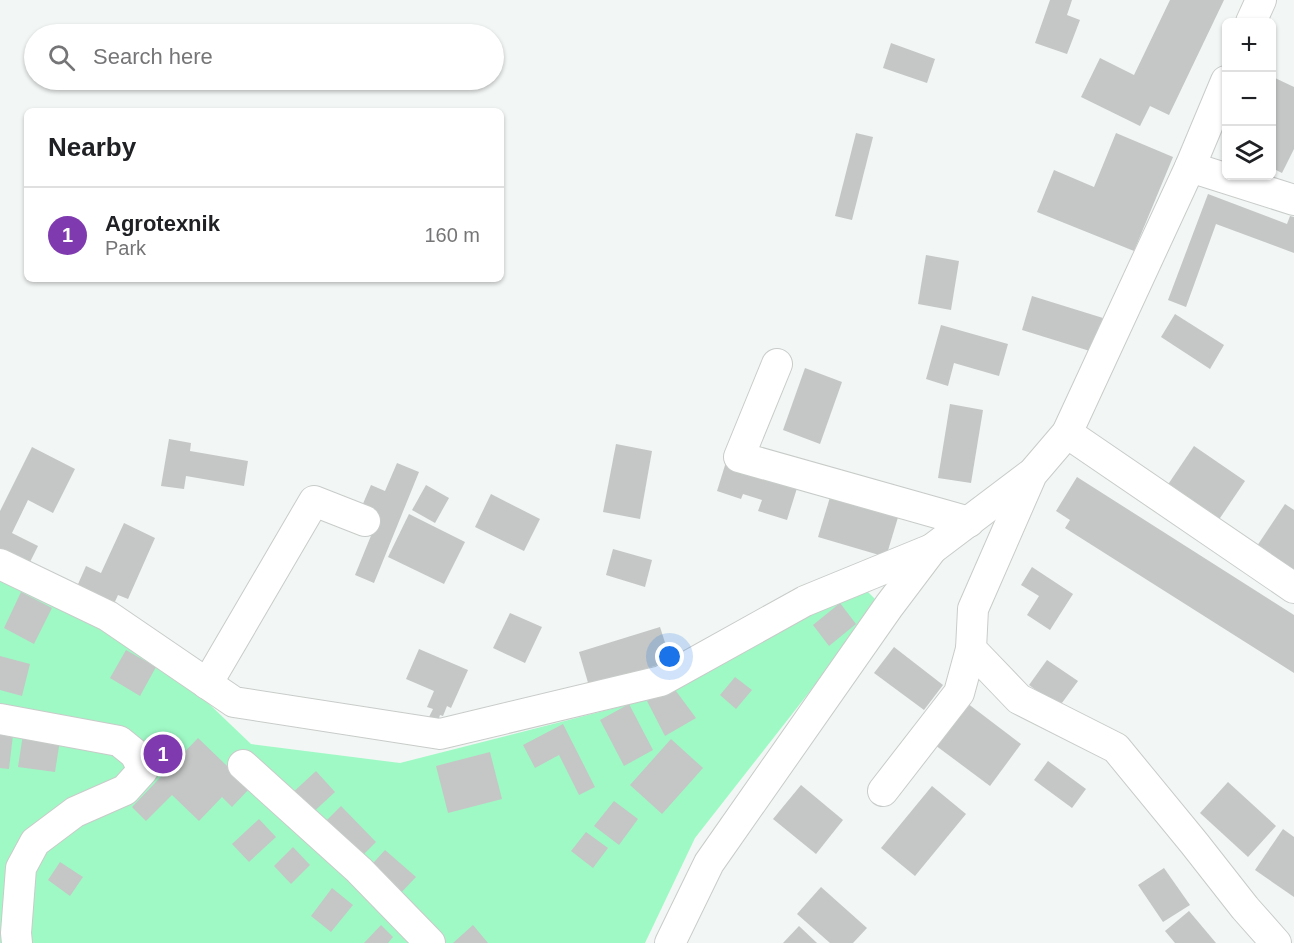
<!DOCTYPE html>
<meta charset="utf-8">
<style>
body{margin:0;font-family:Helvetica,sans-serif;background:#f6f6f6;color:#202124}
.controls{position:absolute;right:18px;top:18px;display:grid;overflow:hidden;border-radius:9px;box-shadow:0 2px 4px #0004}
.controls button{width:54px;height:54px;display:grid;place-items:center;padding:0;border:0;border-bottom:2px solid #e0e0e0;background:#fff;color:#202124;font:30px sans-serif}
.you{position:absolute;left:670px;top:657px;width:21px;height:21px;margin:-15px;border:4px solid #fff;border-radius:50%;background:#1a73e8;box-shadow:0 0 0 9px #1a73e833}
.badge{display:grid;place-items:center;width:39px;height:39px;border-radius:50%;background:#7e3aae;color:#fff;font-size:20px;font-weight:700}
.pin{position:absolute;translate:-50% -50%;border:3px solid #fff;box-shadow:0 2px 6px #0006}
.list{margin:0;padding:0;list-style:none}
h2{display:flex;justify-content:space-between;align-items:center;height:78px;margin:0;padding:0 24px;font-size:26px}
h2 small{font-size:20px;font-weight:400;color:#757577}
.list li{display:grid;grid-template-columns:39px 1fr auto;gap:18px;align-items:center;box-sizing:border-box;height:96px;padding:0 24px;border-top:2px solid #e0e0e0}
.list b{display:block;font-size:22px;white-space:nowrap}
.list p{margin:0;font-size:20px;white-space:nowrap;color:#757577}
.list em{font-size:20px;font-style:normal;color:#757577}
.icon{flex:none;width:33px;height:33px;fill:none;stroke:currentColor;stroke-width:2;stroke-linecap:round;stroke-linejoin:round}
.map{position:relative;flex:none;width:1294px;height:943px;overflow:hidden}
.search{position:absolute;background:#fff;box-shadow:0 2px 4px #0004;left:24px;top:24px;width:480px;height:66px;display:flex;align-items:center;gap:15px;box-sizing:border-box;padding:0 21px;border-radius:33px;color:#757577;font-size:22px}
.panel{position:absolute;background:#fff;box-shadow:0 2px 4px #0004;left:24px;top:108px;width:480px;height:174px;border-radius:9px}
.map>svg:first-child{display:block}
</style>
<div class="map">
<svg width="1294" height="943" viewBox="0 0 1294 943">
<rect width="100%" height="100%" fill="#f2f6f4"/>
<path fill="#9ff9c5" d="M0 577 80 612 185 681 251 744 400 763 623 706 861 585 879 603 695 838 645 943H0Z"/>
<g fill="#c4c7c5">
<path d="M1050 0H1072L1067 15 1080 20 1067 54 1035 43Z"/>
<path d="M1170 0H1224L1169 115 1150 106 1140 126 1081 97 1100 58 1134 75Z"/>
<path d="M891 43 935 59 927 83 883 68Z"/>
<path d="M1275 78 1294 87V149L1282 173 1272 168V85Z"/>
<path d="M856 133 873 137 852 220 835 216Z"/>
<path d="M1116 133 1173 157 1134 251 1037 212 1054 170 1094 187Z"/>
<path d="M1208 194 1287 224 1290 216 1294 217V253L1216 224 1186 307 1168 300Z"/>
<path d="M926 255 959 261 951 310 918 304Z"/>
<path d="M1032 296 1103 318 1093 352 1022 330Z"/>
<path d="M1175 314 1224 345 1210 369 1161 337Z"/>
<path d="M941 325 1008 344 999 376 954 363 948 386 926 379Z"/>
<path d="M805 368 842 382 820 444 783 430Z"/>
<path d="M950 404 983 410 971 483 938 478Z"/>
<path d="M169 439 191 443 190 451 248 461 244 486 186 476 184 489 161 486Z"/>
<path d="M616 444 652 451 640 519 603 512Z"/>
<path d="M1194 446 1245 481 1218 521 1167 486Z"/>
<path d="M32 447 75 469 53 513 28 500 12 533 38 546 27 568 0 555V511Z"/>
<path d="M726 462 798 485 787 520 758 511 762 500 743 494 741 499 717 491Z"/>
<path d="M397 463 419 472 374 583 355 575 377 521 359 513 371 485 385 491Z"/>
<path d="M1077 477 1294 615V673L1065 528 1070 520 1056 511Z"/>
<path d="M426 485 449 498 435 523 412 510Z"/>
<path d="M491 494 540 519 524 551 475 527Z"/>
<path d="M831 494 899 514 886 557 818 537Z"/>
<path d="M1285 504 1294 510V575L1255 549Z"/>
<path d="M409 514 465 542 444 584 388 557Z"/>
<path d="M124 523 155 538 128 599 118 595 112 608 75 591 86 566 101 573Z"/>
<path d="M613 549 652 560 645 587 606 575Z"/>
<path d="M1032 567 1073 594 1050 630 1027 615 1039 596 1021 585Z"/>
<path d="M21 592 52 608 34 644 4 628Z"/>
<path d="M840 603 856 624 829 646 813 625Z"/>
<path d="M510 613 542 627 525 663 493 648Z"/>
<path d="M660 627 671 661 589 686 579 652Z"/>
<path d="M894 647 943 685 924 710 874 673Z"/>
<path d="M419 649 468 670 451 708 447 706 443 716 440 715 438 721 429 717 433 709 427 707 434 691 406 679Z"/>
<path d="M126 650 156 667 140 696 110 678Z"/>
<path d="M0 656 30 664 22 696 0 690Z"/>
<path d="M1047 660 1078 681 1059 707 1029 685Z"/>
<path d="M735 677 752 690 736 709 720 695Z"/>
<path d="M673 687 696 718 665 736 647 701Z"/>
<path d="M967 703 1021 744 990 786 935 745Z"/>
<path d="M629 704 653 750 624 766 600 720Z"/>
<path d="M563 724 595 787 579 795 559 755 535 768 523 745Z"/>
<path d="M0 734 13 735 9 769 0 768Z"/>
<path d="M23 734 60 740 55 772 18 767Z"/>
<path d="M198 738 250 788 232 807 222 797 199 821 172 795 146 821 132 807Z"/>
<path d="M671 739 703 768 662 814 630 785Z"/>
<path d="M490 752 502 799 448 813 436 766Z"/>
<path d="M1048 761 1086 789 1072 808 1034 780Z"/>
<path d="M316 771 335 792 308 817 289 796Z"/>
<path d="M1228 782 1276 826 1248 857 1200 813Z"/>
<path d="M801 785 843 820 816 854 773 819Z"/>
<path d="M932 786 966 814 915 876 881 848Z"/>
<path d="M614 801 638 819 619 845 594 826Z"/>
<path d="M341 806 376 842 355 863 320 827Z"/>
<path d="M259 819 276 837 249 862 232 844Z"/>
<path d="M1283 829 1294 837V897L1255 870Z"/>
<path d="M586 832 608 848 593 868 571 851Z"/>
<path d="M293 847 310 865 291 884 274 866Z"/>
<path d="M385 850 416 877 395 899 366 871Z"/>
<path d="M60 862 83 877 70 896 48 880Z"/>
<path d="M1164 868 1190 905 1163 922 1138 885Z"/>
<path d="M821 887 867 928 853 943H830L797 914Z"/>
<path d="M332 888 353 905 331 932 311 916Z"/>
<path d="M1189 911 1216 943H1175L1165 931Z"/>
<path d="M381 925 393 937 388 943H364Z"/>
<path d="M473 925 488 943H453Z"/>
<path d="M799 926 817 943H783Z"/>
</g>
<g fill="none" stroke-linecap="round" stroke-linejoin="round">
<g stroke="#c8ccc9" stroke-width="32">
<g id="minor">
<path d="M1251 22 1261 0"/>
<path d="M1226 81 1190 167 1067 433 1032 474 973 609 971 649 1019 699 1116 748 1194 843 1245 908 1276 943"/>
<path d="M1190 167 1294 200"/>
<path d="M777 364 739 457 969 522"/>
<path d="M1067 433 1294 588"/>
<path d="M0 564 108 616 234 702 440 734 661 681 805 601 932 549"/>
<path d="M207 684 314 501 365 521"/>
<path d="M0 719 119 741 135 754 143 770 125 790 75 812 35 842 21 868 16 933 17 943"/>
<path d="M243 765 359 870 430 943"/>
<path d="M883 791 959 693 971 649"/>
<path d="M670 943 709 863 889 606 932 549 1030 475"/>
</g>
</g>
<use href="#minor" stroke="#fff" stroke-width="30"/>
</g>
</svg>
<div class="controls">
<button>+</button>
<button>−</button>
<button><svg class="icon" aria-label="layers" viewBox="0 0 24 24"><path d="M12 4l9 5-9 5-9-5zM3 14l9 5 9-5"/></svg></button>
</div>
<div class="you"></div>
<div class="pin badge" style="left:163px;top:754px">1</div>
<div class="search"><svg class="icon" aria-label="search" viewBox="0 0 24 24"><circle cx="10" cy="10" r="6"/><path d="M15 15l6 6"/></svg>Search here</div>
<section class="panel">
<h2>Nearby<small></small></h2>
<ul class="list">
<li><span class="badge">1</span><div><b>Agrotexnik</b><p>Park</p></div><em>160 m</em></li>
</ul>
</section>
</div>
